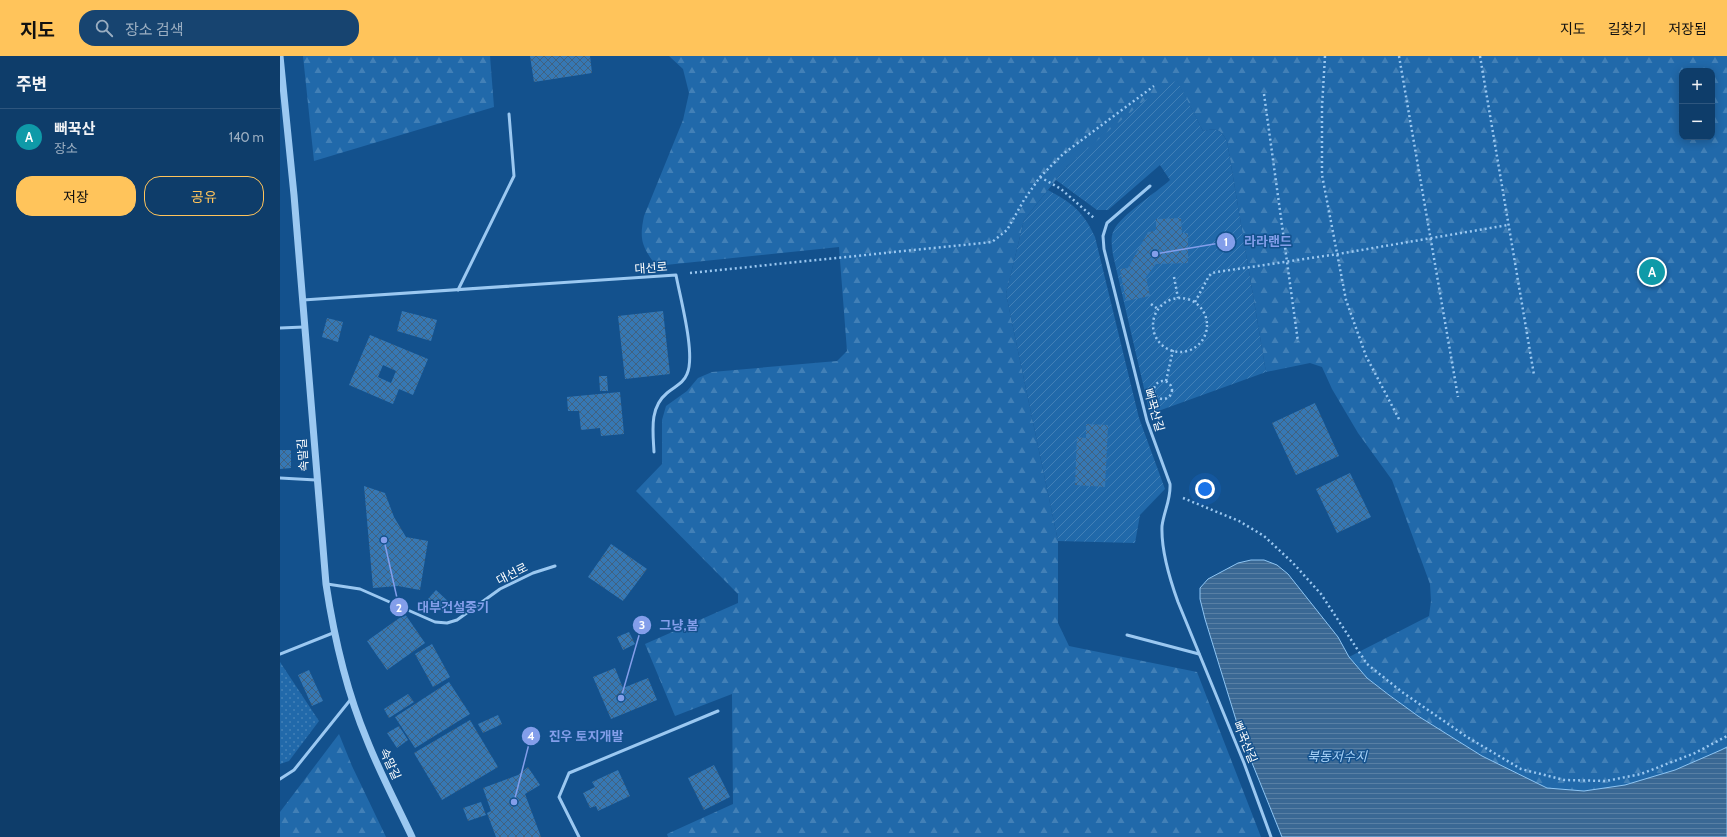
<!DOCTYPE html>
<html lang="ko">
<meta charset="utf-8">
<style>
body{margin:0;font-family:Cabin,"Noto Sans KR",sans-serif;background:#174470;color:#f1f3f6}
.controls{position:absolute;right:12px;top:12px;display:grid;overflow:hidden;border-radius:8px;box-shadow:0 2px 10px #0003}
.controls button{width:36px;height:36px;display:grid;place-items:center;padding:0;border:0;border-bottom:1px solid #2e567e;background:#0e3d6a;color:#f1f3f6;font:20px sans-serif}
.you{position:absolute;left:925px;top:433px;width:14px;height:14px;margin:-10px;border:3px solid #fff;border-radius:50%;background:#1a73e8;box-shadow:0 0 0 6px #1a73e833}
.badge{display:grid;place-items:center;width:26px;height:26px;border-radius:50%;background:#ffc45b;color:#fff;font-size:13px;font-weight:700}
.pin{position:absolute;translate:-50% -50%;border:2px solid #fff;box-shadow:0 1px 4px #0006}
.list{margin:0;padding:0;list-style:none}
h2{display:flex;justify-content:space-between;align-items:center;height:52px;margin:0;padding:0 16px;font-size:17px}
h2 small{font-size:13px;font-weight:400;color:#9baec1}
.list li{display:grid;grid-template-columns:26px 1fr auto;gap:12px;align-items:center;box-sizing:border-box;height:56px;padding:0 16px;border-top:1px solid #2e567e}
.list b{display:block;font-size:15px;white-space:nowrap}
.list p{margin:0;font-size:13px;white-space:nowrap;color:#9baec1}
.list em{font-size:13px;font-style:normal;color:#9baec1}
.actions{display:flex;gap:8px;padding:12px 16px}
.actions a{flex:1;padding:9px 0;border:1px solid #ffc45b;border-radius:16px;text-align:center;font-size:14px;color:#ffc45b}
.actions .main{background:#ffc45b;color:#111}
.icon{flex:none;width:22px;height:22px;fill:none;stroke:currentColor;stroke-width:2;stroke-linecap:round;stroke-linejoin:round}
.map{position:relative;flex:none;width:1447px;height:781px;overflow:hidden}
header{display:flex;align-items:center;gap:24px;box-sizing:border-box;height:56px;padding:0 20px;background:#ffc45b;color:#111}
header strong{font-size:19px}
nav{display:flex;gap:22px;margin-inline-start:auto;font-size:14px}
.search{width:280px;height:36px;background:#174470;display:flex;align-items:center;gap:10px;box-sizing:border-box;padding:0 14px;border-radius:16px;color:#9baec1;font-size:15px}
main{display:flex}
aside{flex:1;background:#0e3d6a}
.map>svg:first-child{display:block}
</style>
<header>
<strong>지도</strong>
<div class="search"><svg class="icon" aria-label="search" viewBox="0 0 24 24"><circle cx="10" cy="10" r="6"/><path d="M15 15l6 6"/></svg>장소 검색</div>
<nav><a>지도</a><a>길찾기</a><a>저장됨</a></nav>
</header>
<main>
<aside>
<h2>주변<small></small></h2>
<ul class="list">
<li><span class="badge" style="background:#0f9aa8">A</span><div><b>뻐꾹산</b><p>장소</p></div><em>140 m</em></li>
</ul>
<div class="actions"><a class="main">저장</a><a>공유</a></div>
</aside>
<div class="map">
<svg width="1447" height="781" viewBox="0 0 1447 781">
<defs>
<pattern id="grass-dots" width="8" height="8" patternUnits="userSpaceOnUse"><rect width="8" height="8" fill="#2169aa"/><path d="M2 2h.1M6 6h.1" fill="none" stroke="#4280b7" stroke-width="1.8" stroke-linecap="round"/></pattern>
<pattern id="forest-firs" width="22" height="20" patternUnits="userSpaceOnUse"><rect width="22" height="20" fill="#2169aa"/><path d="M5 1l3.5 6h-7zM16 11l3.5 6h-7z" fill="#4280b7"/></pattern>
<pattern id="garden-furrows" width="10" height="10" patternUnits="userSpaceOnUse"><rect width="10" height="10" fill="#2169aa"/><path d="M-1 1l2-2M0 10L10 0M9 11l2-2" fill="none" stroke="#4280b7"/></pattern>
<pattern id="water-rules" width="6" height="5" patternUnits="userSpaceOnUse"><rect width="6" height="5" fill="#3a6894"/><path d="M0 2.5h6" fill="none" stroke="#587fa4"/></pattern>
<pattern id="building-cross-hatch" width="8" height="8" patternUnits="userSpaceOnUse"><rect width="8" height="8" fill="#3678b4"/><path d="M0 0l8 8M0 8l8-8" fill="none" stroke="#416280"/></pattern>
</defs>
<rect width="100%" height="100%" fill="#13518d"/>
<path fill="url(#grass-dots)" d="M0 606 39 665 9 705 0 708Z"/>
<g fill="url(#forest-firs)" fill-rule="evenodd">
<path d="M23 0H210L214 51 34 105Z"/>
<path d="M389 0H1447V691L1441 694 1395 714 1345 729 1304 735 1267 732 1202 700 1138 660 1087 622 1069 601 1149 560 1151 545 1150 528 1112 424 1078 377 1052 333 1042 311 1030 307 986 316 947 85C940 73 937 72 923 75L897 25 787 110 744 164 726 238 778 485V567L789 590 917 616 981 781H388L387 778 453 748 452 638 395 660 365 588 458 547V538L356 435 382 408V364L386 350 407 335 418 322 432 316 557 305 567 295 559 191 376 210C362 190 359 184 364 160L403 64 409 37 403 13ZM1402 15H1432V81H1402Z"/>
<path d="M59 678 72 710 106 781H0V756Z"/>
</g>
<g fill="url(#garden-furrows)">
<path d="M897 24 923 75C937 72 940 73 947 85L986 316 870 358 833 199C832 191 830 181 834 174 840 160 877 136 890 124L880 109 828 154H817L776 124 787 110 864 45Z"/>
<path d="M768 134C792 147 803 155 815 181L859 362 885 433 860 459 855 487 778 485 726 238 744 164Z"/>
</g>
<path fill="url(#water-rules)" stroke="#8dc5f4" d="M971 504H984L997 509 1008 518 1058 581 1069 601 1087 622 1109 639 1138 660 1202 700 1267 732 1304 735 1345 729 1395 714 1441 694 1447 691V781H1002L960 677 925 563 920 543V532L928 523 958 507Z"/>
<g fill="url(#building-cross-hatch)" fill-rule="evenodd">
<path d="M250 0H310L312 17 254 26Z"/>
<path d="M901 162 902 177H908V207L876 208 866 221 870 240 846 245 840 213 848 212 868 176 876 175V163Z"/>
<path d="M122 255 157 264 151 285 117 275Z"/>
<path d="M383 255 390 318 345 323 338 260Z"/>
<path d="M47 262 63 266 58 286 42 281Z"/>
<path d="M90 279 148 303 133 339 119 333 113 348 69 329ZM103 309 116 315 111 327 98 321Z"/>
<path d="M319 320H327L328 335H320Z"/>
<path d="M340 336 344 378 321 380 320 372 301 374 299 355H288L287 341Z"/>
<path d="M1035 347 1059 400 1016 419 992 367Z"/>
<path d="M806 368 828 369 825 431 795 429 797 381 806 382Z"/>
<path d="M0 394H11V412L0 413Z"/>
<path d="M1070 417 1091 461 1057 477 1036 433Z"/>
<path d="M84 430 105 437 114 461 126 481 148 485 140 534 118 530 93 532Z"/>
<path d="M331 488 367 513 343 545 308 521Z"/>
<path d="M156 534 171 548 164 557 148 543Z"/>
<path d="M125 558 145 587 107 614 87 585Z"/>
<path d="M349 576 355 588 343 594 337 581Z"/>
<path d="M152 588 170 621 153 631 135 598Z"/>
<path d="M335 612 343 632 368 622 377 644 331 663 313 621Z"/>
<path d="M29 614 43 645 32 650 18 619Z"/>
<path d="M169 626 190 658 135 692 115 661Z"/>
<path d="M128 638 134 646 109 662 104 653Z"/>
<path d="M218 659 222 668 203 677 198 668Z"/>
<path d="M190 664 218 711 162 744 134 697Z"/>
<path d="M119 670 128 684 117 692 107 677Z"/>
<path d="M434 709 450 741 424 754 408 722Z"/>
<path d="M248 711 260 729 245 738 261 781H216L207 757 211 755 203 732 238 719Z"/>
<path d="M338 714 350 740 318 755 316 750 310 752 303 737 315 731 312 726Z"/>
<path d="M201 746 206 759 188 765 183 752Z"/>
</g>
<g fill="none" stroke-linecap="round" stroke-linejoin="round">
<g stroke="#9bc8f1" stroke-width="2.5" stroke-dasharray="2 3" stroke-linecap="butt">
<path d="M1045 0 1042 51V119L1066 244 1086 300 1120 365"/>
<path d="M1119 0 1178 341"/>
<path d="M1200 0 1254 319"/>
<path d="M984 38 1018 286"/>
<path d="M760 121 781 133 814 162"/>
<path d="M410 217 712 186 727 174 744 144 760 121 783 98 874 30"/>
<path d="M894 221 898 242"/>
<circle cx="900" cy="269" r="27"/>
<path d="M915 246 929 220 932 217 937 216 1058 198 1228 169"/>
<path d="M871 248 878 253"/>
<circle cx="883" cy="334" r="9"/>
<path d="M886 325 893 294"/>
<path d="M903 442 959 465 984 480 1013 507 1041 538 1087 608 1122 636 1187 681 1241 713 1284 724 1326 725 1361 718 1415 697 1447 680"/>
</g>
<g stroke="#9bc8f1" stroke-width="3">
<path d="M870 130 827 167 823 180 824 193 867 365 890 428C891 443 884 455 882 470 881 494 890 524 898 546L964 707 991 781"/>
<path d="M178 234 234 120 229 58"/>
<path d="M23 244 396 219C400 241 416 299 407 318 403 328 395 330 387 337 369 352 373 375 374 396"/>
<path d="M0 272 24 271"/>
<path d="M0 422 36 424"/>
<path d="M47 528 80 533 155 566 167 567 177 564 220 533 253 517 275 510"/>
<path d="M847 579 919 598"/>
<path d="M0 598 53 577"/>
<path d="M0 723 14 714 71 643"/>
<path d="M299 781 279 741 289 717 438 655"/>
</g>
<path stroke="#9bc8f1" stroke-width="7" d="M0 0 14 139 46 528C54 581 66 634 87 684 100 717 117 749 132 781"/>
</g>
<g text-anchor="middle" stroke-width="3" stroke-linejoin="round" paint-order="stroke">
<g font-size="12" fill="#fff" stroke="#13518d">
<text transform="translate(371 212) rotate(-4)" y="4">대선로</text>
<text transform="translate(874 354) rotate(74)" y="4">뻐꾹산길</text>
<text transform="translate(23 399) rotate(-94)" y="4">속말길</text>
<text transform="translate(232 518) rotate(-27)" y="4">대선로</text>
<text transform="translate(965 686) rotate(68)" y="4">뻐꾹산길</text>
<text transform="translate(110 708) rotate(65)" y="4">속말길</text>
</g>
<g font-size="13" font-style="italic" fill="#a7d2f8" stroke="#13518d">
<text x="1057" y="705">북동저수지</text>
</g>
</g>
<path fill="none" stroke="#839eea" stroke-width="1.5" d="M875 198L946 186M104 484L119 551M341 642L362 569M234 746L251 680"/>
<g fill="#839eea" stroke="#13518d" stroke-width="1.5">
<circle cx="875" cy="198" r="4"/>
<circle cx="104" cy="484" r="4"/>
<circle cx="341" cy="642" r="4"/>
<circle cx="234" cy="746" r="4"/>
<circle cx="946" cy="186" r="10"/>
<circle cx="119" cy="551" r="10"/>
<circle cx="362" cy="569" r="10"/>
<circle cx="251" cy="680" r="10"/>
</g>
<g font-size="12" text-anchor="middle" font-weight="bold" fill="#fff">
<text x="946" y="190">1</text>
<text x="119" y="556">2</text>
<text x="362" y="573">3</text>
<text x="251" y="684">4</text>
</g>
<g font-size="13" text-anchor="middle" font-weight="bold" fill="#839eea" stroke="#13518d" stroke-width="3" stroke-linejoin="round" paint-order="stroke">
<text x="988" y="190">라라랜드</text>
<text x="173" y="556">대부건설중기</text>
<text x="399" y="574">그냥,봄</text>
<text x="306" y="685">진우 토지개발</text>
</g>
</svg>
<div class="controls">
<button>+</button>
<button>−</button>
</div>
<div class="you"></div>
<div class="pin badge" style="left:1372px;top:216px;background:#0f9aa8">A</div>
</div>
</main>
